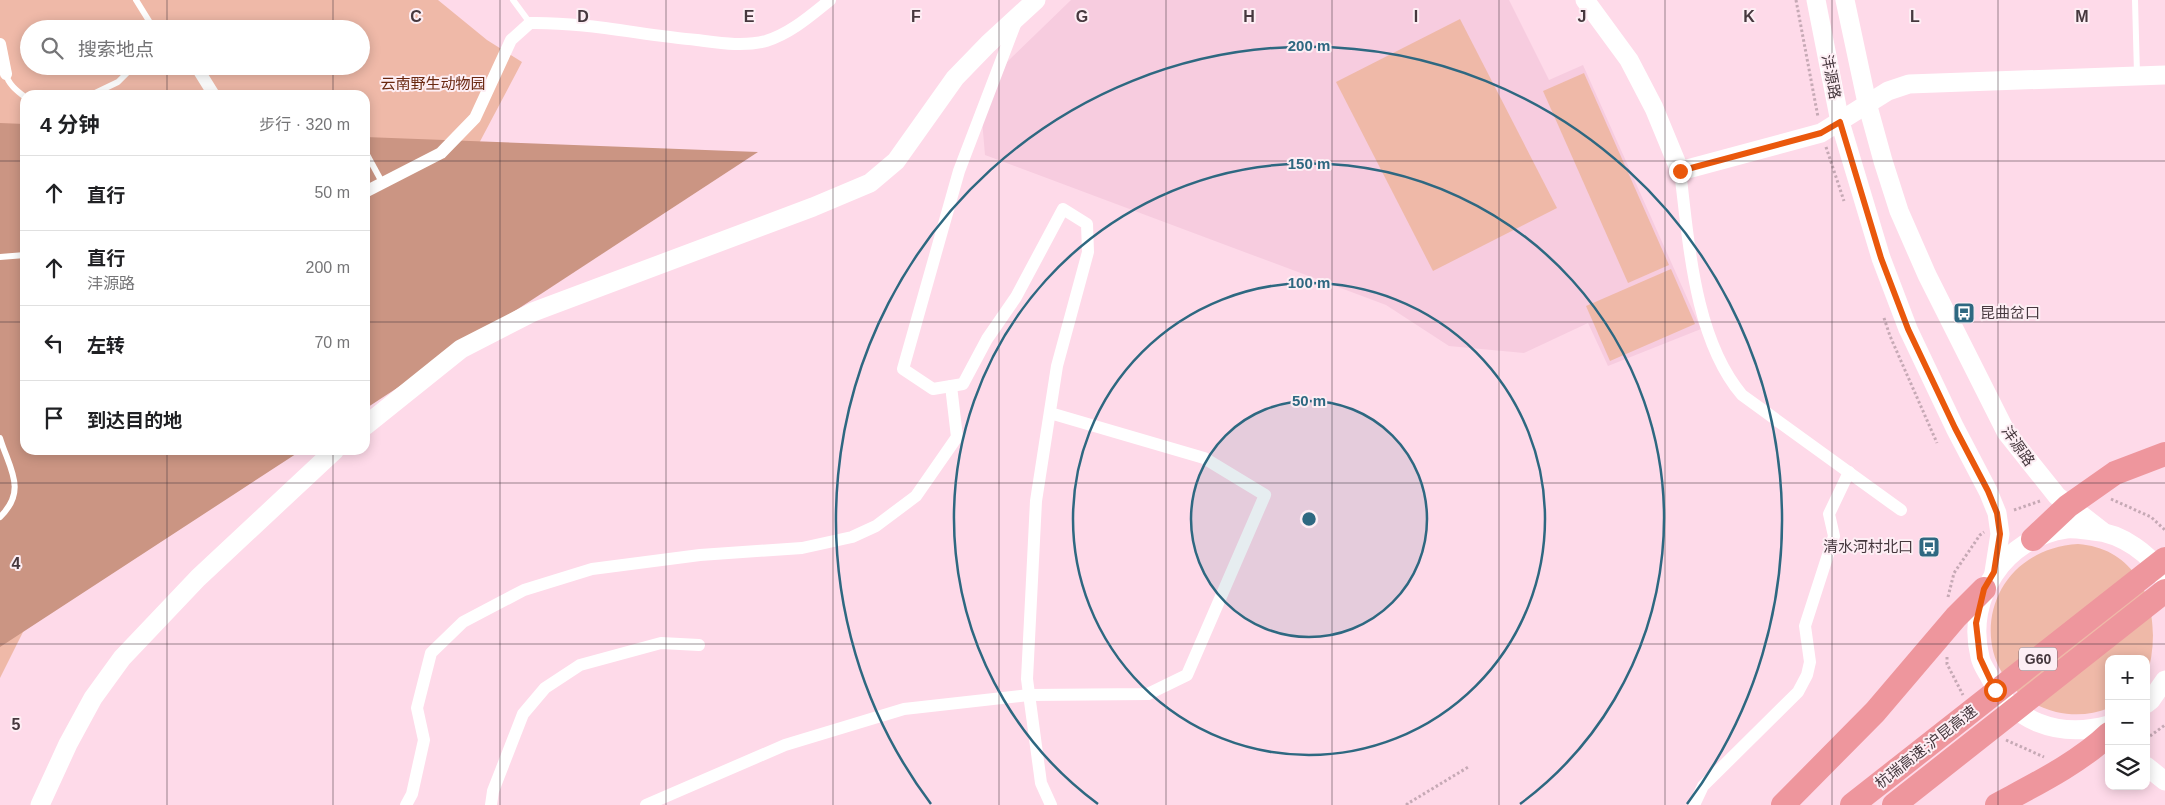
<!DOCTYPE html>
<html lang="zh">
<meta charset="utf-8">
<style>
body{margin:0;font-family:Helvetica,"Noto Sans SC",sans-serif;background:#f2f2f2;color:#202124}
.controls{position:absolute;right:15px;bottom:15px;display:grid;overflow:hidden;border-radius:10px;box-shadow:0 2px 12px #0003}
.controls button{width:45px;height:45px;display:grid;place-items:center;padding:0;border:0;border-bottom:1px solid #e0e0e0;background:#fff;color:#202124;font:25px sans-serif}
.stop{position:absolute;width:15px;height:15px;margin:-11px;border:4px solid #ea580c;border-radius:50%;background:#fff}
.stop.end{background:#ea580c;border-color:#fff;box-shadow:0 1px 5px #0008}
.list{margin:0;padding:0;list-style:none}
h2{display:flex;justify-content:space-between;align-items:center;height:65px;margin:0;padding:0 20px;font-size:21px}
h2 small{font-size:16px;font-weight:400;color:#757577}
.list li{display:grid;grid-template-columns:32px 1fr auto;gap:15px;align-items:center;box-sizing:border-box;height:75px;padding:0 20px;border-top:1px solid #e0e0e0}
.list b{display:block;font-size:19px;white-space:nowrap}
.list p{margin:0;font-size:16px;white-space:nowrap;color:#757577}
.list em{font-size:16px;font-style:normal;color:#757577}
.icon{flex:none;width:28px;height:28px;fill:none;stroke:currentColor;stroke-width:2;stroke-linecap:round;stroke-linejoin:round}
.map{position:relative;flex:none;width:2165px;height:805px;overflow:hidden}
.search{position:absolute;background:#fff;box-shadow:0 2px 12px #0003;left:20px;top:20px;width:350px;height:55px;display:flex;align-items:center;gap:12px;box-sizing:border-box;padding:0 18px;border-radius:28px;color:#757577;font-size:19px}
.panel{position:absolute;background:#fff;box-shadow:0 2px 12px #0003;left:20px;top:90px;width:350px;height:365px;border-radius:15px}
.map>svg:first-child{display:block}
</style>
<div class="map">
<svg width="2165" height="805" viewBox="0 0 2165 805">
<rect width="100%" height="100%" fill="#fedae9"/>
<path fill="#f7ccdf" d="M1071 0H1509L1549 80 1583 65 1701 329 1608 366 1588 323 1524 353 1449 346 1386 305 985 155 982 120 1007 62Z"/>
<g fill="#efb9a8" fill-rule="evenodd">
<path d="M0 0H438L487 40 522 62 449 200 365 254V95H25V450H114L0 678ZM29 29H361V66H29Z"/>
<path d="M1460 19 1557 208 1433 271 1336 82Z"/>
<path d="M1584 73 1669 265 1628 283 1543 91Z"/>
<path d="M1671 269 1695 324 1610 361 1586 306Z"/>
<path d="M2078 544C2146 549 2165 620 2146 679V659H2109V708C2092 715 2074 716 2056 712 1960 687 1972 551 2078 544Z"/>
</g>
<g fill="#cb9583">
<path d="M0 123 25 124V450H302L0 647Z"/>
<path d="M365 137 758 152 365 409Z"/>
</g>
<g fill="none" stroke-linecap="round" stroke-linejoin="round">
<g stroke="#c6a9b5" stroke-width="3" stroke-dasharray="2.5 2.5" stroke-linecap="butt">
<path d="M1796 0 1818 117"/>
<path d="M1826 147 1844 201"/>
<path d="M1884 318 1890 336 1937 443"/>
<path d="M2111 499 2151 517 2165 530"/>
<path d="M2014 510 2040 501"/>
<path d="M1948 597 1954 573 1980 535 1984 532"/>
<path d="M1947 657V664L1963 695"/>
<path d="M2146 739 2165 725"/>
<path d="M2006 740 2044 757"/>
<path d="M1408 805 1407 804 1470 766"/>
</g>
<g stroke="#fff" stroke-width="6">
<path d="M136 0 154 29"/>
<path d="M513 0 530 23"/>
<path d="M2135 0 2137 74"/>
<path d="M6 74C8 84 17 91 25 97"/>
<path d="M91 95 118 82 134 66"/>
<path d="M365 151 383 184"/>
<path d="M0 257 25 255"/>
<path d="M0 438C9 468 28 490 0 517"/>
</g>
<g stroke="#fff" stroke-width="12">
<path d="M1016 22 959 171 903 369 933 389 963 384 987 339 1016 297 1063 209 1087 224 1088 252 1057 366 1036 501 1027 679 1041 783 1051 805"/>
<path d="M0 44 6 74"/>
<path d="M196 66 214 95"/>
<path d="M1680 171C1689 243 1694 338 1742 395L1901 510"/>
<path d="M365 192 441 153 475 118 511 40 530 23C586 22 641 35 697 40 720 43 744 47 766 41 791 33 810 16 830 0"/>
<path d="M406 805 412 794 424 740 417 708 431 653 463 622 524 590 592 569 700 555 802 548 852 537 876 526 916 496 957 437 951 386"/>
<path d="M491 805 493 791 523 714 545 688 580 665 661 643 699 645"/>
<path d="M646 805 785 745 904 709 1029 695 1148 694 1187 675 1265 495 1204 458 1050 413"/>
<path d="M1694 805 1703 786 1798 692 1807 675 1810 662 1805 626 1834 536 1829 514 1849 472"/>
</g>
<g stroke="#fff" stroke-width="19">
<path d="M1585 0 1629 60 1654 108 1680 171 1821 133 1888 91 1909 84 2165 75"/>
<path d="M1816 0 1840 122 1881 258 1908 329 1955 428 1988 491 1997 513 2000 534 1994 572"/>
<path d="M1845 0 1867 103 1883 161 1899 211 1927 275 2006 432 2057 496 2102 531"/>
<path d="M365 426 461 349 533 312 813 207 870 183 896 161 955 78 988 44 1036 0"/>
<path d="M2146 704 2151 700 2165 680"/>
<path d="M2109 725C2059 739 2011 722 1988 674 1985 669 1981 663 1980 657 1965 597 2005 538 2066 529 2074 528 2084 530 2093 531 2121 533 2152 554 2165 580"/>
<path d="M2146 766 2165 781"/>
<path d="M40 805 68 744 93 698 122 658 198 578 335 450"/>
</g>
<g stroke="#ee969d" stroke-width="24">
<path d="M2033 539 2068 506 2115 473 2165 454"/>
<path d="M1783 805 1875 712 1956 617 1984 589"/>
<path d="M1852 805 2165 559"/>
<path d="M1894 805 2165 591"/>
<path d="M1997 805C2034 785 2079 763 2109 734"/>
</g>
</g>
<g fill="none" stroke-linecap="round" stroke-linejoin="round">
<path stroke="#ea580c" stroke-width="6" d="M1680 171 1821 133 1840 122 1881 258 1908 329 1955 428 1988 491 1997 513 2000 534 1994 572 1984 589 1976 623 1980 658 1995 690"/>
</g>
<path fill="none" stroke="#46383e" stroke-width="1" stroke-opacity="0.55" d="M167 0V29M333 0V29M500 0V805M666 0V805M833 0V805M999 0V805M1166 0V805M1332 0V805M1499 0V805M1665 0V805M1832 0V805M1998 0V805M167 66V95M333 66V95M0 161H25M365 161H2165M0 322H25M365 322H2165M167 450V805M333 450V805M0 483H2165M0 644H2165"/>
<circle cx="1309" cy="519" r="118" fill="#2e6881" fill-opacity=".12"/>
<g fill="none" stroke="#2e6881" stroke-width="2.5">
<circle cx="1309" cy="519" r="118"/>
<circle cx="1309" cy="519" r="236"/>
<path d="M1098 804A355 355 0 1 1 1520 804"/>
<path d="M931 804A473 473 0 1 1 1687 804"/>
</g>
<defs>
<g id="bus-square" transform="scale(1.125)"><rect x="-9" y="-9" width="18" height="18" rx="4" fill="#2e6881" stroke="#fdeef4"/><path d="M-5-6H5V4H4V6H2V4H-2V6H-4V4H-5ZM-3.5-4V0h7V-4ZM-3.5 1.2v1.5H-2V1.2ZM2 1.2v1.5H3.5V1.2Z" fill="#fff"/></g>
</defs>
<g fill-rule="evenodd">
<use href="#bus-square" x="1964" y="313"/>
<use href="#bus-square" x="1929" y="547"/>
</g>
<g text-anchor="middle" stroke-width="4" stroke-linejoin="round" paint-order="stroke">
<rect fill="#fdeef4" stroke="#7d6f75" stroke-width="1" x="2019" y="647.5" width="38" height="23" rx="4"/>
<g font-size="14" font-weight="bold" fill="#46383e">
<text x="2038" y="664">G60</text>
</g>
<g font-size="15" fill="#46383e" stroke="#fdeef4">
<text transform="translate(1831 77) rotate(79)" y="5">沣源路</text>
<text transform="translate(2018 446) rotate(55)" y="5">沣源路</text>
<text transform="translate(1926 747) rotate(-38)" y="5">杭瑞高速;沪昆高速</text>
</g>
<g font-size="15" fill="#69270f" stroke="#fdeef4">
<text x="433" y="89">云南野生动物园</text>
</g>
<g font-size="15" fill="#46383e" stroke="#fdeef4" text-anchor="start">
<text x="1980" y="318">昆曲岔口</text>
<text x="1913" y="552" text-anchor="end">清水河村北口</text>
</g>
</g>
<g font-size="16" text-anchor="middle" font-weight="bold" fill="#46383e" stroke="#fdeef4" stroke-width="4" stroke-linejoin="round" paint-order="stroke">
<text x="416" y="22">C</text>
<text x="583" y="22">D</text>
<text x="749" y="22">E</text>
<text x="916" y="22">F</text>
<text x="1082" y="22">G</text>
<text x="1249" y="22">H</text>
<text x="1416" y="22">I</text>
<text x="1582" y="22">J</text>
<text x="1749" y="22">K</text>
<text x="1915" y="22">L</text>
<text x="2082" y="22">M</text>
<text x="16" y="569">4</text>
<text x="16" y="730">5</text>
</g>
<circle cx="1309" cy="519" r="8" fill="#2e6881" stroke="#fdeef4" stroke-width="2.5"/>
<g font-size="15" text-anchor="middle" font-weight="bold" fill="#2e6881" stroke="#fdeef4" stroke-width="4" stroke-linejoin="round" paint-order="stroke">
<text x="1309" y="51">200 m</text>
<text x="1309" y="169">150 m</text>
<text x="1309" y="288">100 m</text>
<text x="1309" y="406">50 m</text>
</g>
</svg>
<div class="controls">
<button>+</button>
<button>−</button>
<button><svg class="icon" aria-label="layers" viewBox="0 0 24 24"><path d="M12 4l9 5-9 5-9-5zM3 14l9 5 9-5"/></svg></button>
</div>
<div class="stop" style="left:1995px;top:690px"></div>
<div class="stop end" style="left:1680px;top:171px"></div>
<div class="search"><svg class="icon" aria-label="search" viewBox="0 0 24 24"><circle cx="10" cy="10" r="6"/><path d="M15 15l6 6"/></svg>搜索地点</div>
<section class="panel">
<h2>4 分钟<small>步行 · 320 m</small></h2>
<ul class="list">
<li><svg class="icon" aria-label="ahead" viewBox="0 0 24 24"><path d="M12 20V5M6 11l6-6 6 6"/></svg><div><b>直行</b></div><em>50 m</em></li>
<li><svg class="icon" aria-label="ahead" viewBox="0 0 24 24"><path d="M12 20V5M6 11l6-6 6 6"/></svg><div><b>直行</b><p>沣源路</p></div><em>200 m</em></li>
<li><svg class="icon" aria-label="left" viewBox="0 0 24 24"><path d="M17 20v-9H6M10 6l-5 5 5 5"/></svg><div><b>左转</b></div><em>70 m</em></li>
<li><svg class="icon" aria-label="arrive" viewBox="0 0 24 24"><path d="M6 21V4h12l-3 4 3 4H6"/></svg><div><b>到达目的地</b></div></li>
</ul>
</section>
</div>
